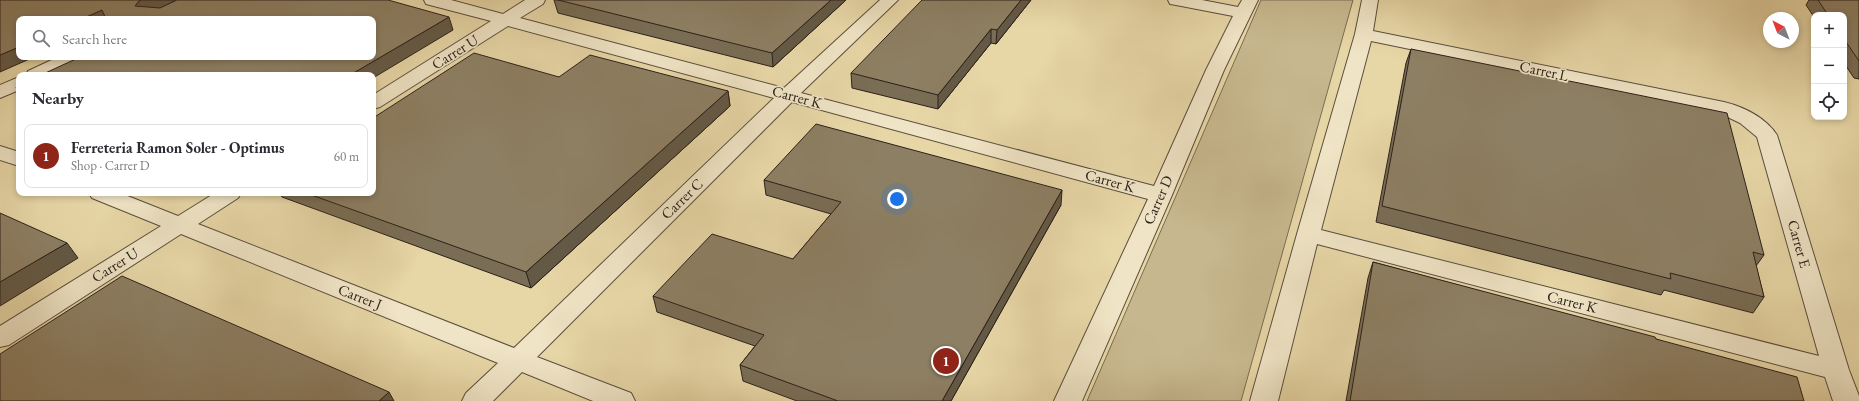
<!DOCTYPE html>
<meta charset="utf-8">
<style>
body{margin:0;font-family:"EB Garamond",serif;background:#f2f2f3;color:#2b2b33}
.controls{position:absolute;right:12px;top:12px;display:grid;overflow:hidden;border-radius:8px;box-shadow:0 2px 6px #0003}
.controls button{width:36px;height:36px;display:grid;place-items:center;padding:0;border:0;border-bottom:1px solid #e1e1e2;background:#fff;color:#2b2b33;font:20px sans-serif}
.compass{position:absolute;left:1763px;top:12px;width:36px;height:36px;border-radius:50%;background:#fff;box-shadow:0 2px 6px #0003;rotate:318deg}
.you{position:absolute;left:897px;top:199px;width:14px;height:14px;margin:-10px;border:3px solid #fff;border-radius:50%;background:#1a73e8;box-shadow:0 0 0 6px #1a73e833}
.badge{display:grid;place-items:center;width:26px;height:26px;border-radius:50%;background:#8f2418;color:#fff;font-size:13px;font-weight:700}
.pin{position:absolute;translate:-50% -50%;border:2px solid #fff;box-shadow:0 1px 4px #0006}
.list{margin:0;padding:0;list-style:none}
h2{display:flex;justify-content:space-between;align-items:center;height:52px;margin:0;padding:0 16px;font-size:17px}
h2 small{font-size:13px;font-weight:400;color:#7c7c81}
.list li{display:grid;grid-template-columns:26px 1fr auto;gap:12px;align-items:center;box-sizing:border-box;height:64px;margin:0 8px 8px;padding:0 8px;border:1px solid #e1e1e2;border-radius:8px}
.list b{display:block;font-size:15px;white-space:nowrap}
.list p{margin:0;font-size:13px;white-space:nowrap;color:#7c7c81}
.list em{font-size:13px;font-style:normal;color:#7c7c81}
.icon{flex:none;width:22px;height:22px;fill:none;stroke:currentColor;stroke-width:2;stroke-linecap:round;stroke-linejoin:round}
.map{position:relative;flex:none;width:1859px;height:401px;overflow:hidden}
.search{position:absolute;background:#fff;box-shadow:0 2px 6px #0003;left:16px;top:16px;width:360px;height:44px;display:flex;align-items:center;gap:10px;box-sizing:border-box;padding:0 14px;border-radius:8px;color:#7c7c81;font-size:15px}
.panel{position:absolute;background:#fff;box-shadow:0 2px 6px #0003;left:16px;top:72px;width:360px;height:124px;border-radius:8px}
.map>svg:first-child{display:block}
</style>
<div class="map">
<svg width="1859" height="401" viewBox="0 0 1859 401">
<rect width="100%" height="100%" fill="#e7d6a6"/>
<filter id="stains"><feTurbulence type="fractalNoise" baseFrequency=".005" numOctaves="4"/><feColorMatrix values="0 0 0 0 .2 0 0 0 0 .09 0 0 0 0 .02 0 0 0 .5 -.17"/></filter>
<radialGradient id="worn" r=".72"><stop offset=".6" stop-color="#630" stop-opacity="0"/><stop offset="1" stop-color="#630" stop-opacity=".3"/></radialGradient>
<path fill="#c7b78e" stroke="#7a6c54" d="M1261 0H1353L1241 401H1087Z"/>
<g fill="none" stroke-linecap="round" stroke-linejoin="round">
<g stroke="#5b4e3d" stroke-width="2">
<g id="minor">
<path d="M424 0H451L503 14 525 0H545L543 4 520 18 784 88 880 0H898L801 93 1154 186 1206 70 1233 16 1176 5 1170 4 1168 0H1202L1238 7 1242 0H1258L1224 70 1172 195 1082 401H1054L1148 199 792 102 537 357 631 393 635 401H593L522 372 493 401H462L466 393 498 363 181 234 9 345 0 347V326L161 226 92 198 89 193H120L178 216 215 193H241L238 198 198 224 514 348 774 98 508 26 380 107 373 109V95L491 21 426 4Z"/>
<path d="M1362 0H1378L1373 31 1724 102C1744 107 1765 117 1777 135L1849 370 1859 396V401H1833L1825 377 1317 244 1278 401H1250L1297 234 1355 34ZM1371 41 1719 113 1740 123 1757 137 1819 356 1321 230Z"/>
<path d="M58 57H82L79 61 50 75H26L28 71Z"/>
<path d="M19 77V90L0 98V85Z"/>
<path d="M0 146 19 152V166L0 160Z"/>
</g>
</g>
<use href="#minor" fill="#efe4c5" fill-rule="evenodd"/>
</g>
<g fill="#796d55" stroke="#2c201a">
<path d="M554 0H846L773 67 558 13Z"/>
<path d="M1031 0 996 44 991 43 938 109 852 88 851 73Z"/>
<path d="M1809 0H1859V79L1854 78 1844 63V15H1814V17L1806 5Z"/>
<path d="M1411 49 1764 255 1756 266 1764 297 1753 313 1664 290 1661 295 1376 222 1406 63Z"/>
<path d="M559 77 728 91 730 106 531 288 282 197 280 193H373Z"/>
<path d="M19 85V92L16 87Z"/>
<path d="M764 180 1061 205 951 401H797L743 381 740 365 755 346 657 312 653 296 793 259 831 214 766 195Z"/>
<path d="M1373 262 1656 339 1804 401H1346L1368 278Z"/>
</g>
<g fill="#635945" stroke="#2c201a">
<path d="M141 0H176L142 19 135 6 139 1Z"/>
<path d="M831 0H846L773 67 772 53Z"/>
<path d="M1021 0H1031L996 44 997 30Z"/>
<path d="M102 10 107 19H82Z"/>
<path d="M449 17 453 30 373 78V75H350Z"/>
<path d="M991 29V43L938 109V95Z"/>
<path d="M19 47V57H34L0 72V55Z"/>
<path d="M728 91 730 106 531 288 526 272Z"/>
<path d="M1062 190 1061 205 951 401H942Z"/>
<path d="M67 243 78 258 0 306V282Z"/>
<path d="M389 392 394 401H379Z"/>
</g>
<g fill="#8d7f63" stroke="#2c201a">
<path d="M0 0H141L139 1 135 6 160 8 177 0H388L449 17 350 75H41L80 57H373V19H106L102 10 82 19H19V47L0 55Z"/>
<path d="M558 0H831L772 53Z"/>
<path d="M922 0H1021L997 30 991 29 938 95 851 73Z"/>
<path d="M1818 0H1859V61L1844 39V15H1828Z"/>
<path d="M1411 49 1727 113 1764 255 1753 252 1764 297 1670 273 1671 279 1382 206Z"/>
<path d="M474 53 559 77 590 55 728 91 526 272 306 193H373V118Z"/>
<path d="M19 85V88L16 87Z"/>
<path d="M816 124 1062 190 942 401H838L740 365 764 335 653 296 712 234 793 259 841 202 764 180Z"/>
<path d="M0 213 67 243 0 282Z"/>
<path d="M1373 262 1655 337 1656 339 1797 377 1804 401H1350Z"/>
<path d="M122 276 389 392 379 401H0V354Z"/>
</g>
<g text-anchor="middle" stroke-width="3.5" stroke-linejoin="round" paint-order="stroke">
<g font-size="15" fill="#2c201a" stroke="#efe4c5">
<text transform="translate(455 52) rotate(-32)" y="5">Carrer U</text>
<text transform="translate(1544 71) rotate(12)" y="5">Carrer L</text>
<text transform="translate(797 97) rotate(15)" y="5">Carrer K</text>
<text transform="translate(1110 181) rotate(15)" y="5">Carrer K</text>
<text transform="translate(682 199) rotate(-44)" y="5">Carrer C</text>
<text transform="translate(1158 200) rotate(-66)" y="5">Carrer D</text>
<text transform="translate(1799 244) rotate(74)" y="5">Carrer E</text>
<text transform="translate(115 265) rotate(-32)" y="5">Carrer U</text>
<text transform="translate(360 297) rotate(21)" y="5">Carrer J</text>
<text transform="translate(1572 302) rotate(14)" y="5">Carrer K</text>
</g>
</g>
<rect width="100%" height="100%" filter="url(#stains)"/>
<rect width="100%" height="100%" fill="url(#worn)"/>
</svg>
<div class="controls">
<button>+</button>
<button>−</button>
<button><svg class="icon" aria-label="locate" viewBox="0 0 24 24"><circle cx="12" cy="12" r="6"/><path d="M12 2v4M12 18v4M2 12h4M18 12h4"/></svg></button>
</div>
<svg class="compass" viewBox="-18 -18 36 36"><path d="M0-13l5 13h-10z" fill="#e53935"/><path d="M0 13l5-13h-10z" fill="#7c7c81"/></svg>
<div class="you"></div>
<div class="pin badge" style="left:946px;top:361px">1</div>
<div class="search"><svg class="icon" aria-label="search" viewBox="0 0 24 24"><circle cx="10" cy="10" r="6"/><path d="M15 15l6 6"/></svg>Search here</div>
<section class="panel">
<h2>Nearby<small></small></h2>
<ul class="list">
<li><span class="badge">1</span><div><b>Ferreteria Ramon Soler - Optimus</b><p>Shop · Carrer D</p></div><em>60 m</em></li>
</ul>
</section>
</div>
